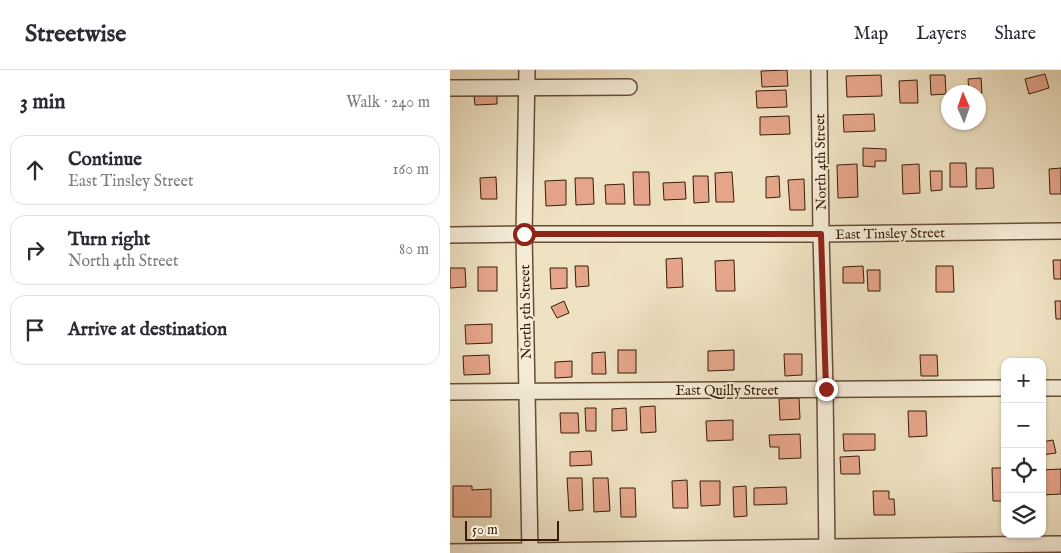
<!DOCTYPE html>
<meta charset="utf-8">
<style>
body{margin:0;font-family:"IM FELL English",serif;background:#f7f7f7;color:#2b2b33}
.controls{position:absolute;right:15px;bottom:15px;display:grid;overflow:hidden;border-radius:10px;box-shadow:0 1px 4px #0004}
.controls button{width:45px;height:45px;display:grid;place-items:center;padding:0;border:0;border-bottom:1px solid #e1e1e2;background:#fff;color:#2b2b33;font:25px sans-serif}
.compass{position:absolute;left:491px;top:15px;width:45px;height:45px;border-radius:50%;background:#fff;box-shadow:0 1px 4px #0004;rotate:358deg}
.scale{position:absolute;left:15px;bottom:12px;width:94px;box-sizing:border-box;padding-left:5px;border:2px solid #371c07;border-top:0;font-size:14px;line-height:18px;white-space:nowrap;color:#371c07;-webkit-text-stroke:4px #f5ecd8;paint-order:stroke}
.stop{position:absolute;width:15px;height:15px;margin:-11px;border:4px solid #8f2418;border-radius:50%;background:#fff}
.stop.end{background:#8f2418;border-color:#fff;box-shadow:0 1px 5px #0008}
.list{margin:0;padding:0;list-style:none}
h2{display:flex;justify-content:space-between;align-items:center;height:65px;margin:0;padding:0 20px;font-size:21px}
h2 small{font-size:16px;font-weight:400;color:#7c7c81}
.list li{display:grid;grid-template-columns:32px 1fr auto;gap:15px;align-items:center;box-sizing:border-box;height:70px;margin:0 10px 10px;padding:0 10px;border:1px solid #e1e1e2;border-radius:15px}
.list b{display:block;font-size:19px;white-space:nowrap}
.list p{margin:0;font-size:16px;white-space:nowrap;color:#7c7c81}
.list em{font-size:16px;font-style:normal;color:#7c7c81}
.icon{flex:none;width:28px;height:28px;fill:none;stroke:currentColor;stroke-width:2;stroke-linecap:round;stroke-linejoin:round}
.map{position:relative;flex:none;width:611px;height:483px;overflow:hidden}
header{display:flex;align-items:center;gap:30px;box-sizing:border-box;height:70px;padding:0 25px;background:#fff;border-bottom:1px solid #e1e1e2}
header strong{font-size:24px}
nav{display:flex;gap:28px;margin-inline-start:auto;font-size:18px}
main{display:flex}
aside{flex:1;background:#fff}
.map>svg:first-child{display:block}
</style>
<header>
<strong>Streetwise</strong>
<nav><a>Map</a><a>Layers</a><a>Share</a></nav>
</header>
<main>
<aside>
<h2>3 min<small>Walk · 240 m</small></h2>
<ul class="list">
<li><svg class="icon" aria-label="ahead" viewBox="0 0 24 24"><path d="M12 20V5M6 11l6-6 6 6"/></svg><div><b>Continue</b><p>East Tinsley Street</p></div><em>160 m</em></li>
<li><svg class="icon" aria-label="right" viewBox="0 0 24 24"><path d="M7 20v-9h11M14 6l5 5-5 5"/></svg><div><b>Turn right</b><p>North 4th Street</p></div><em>80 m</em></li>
<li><svg class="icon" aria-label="arrive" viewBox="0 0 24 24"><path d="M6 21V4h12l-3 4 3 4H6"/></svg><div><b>Arrive at destination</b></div></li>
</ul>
</aside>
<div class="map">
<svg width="611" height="483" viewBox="0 0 611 483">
<rect width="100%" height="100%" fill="#efe2c3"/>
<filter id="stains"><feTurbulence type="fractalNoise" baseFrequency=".004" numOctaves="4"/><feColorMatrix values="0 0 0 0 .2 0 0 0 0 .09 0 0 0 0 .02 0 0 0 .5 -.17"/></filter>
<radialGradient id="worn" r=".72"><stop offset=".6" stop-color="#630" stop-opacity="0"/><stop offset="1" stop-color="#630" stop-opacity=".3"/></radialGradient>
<g fill="#e6a58a" stroke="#371c07">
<path d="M337 0 338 16 312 17 311 1Z"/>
<path d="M595 4 599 18 579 24 575 9Z"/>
<path d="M431 5 432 26 397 27 396 6Z"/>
<path d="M480 5H495L496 24 481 25Z"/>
<path d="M531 8 532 23 519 22 518 9Z"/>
<path d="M467 10 468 33H450L449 11Z"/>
<path d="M336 20 337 37 307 38 306 21Z"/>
<path d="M47 23V34L25 35 24 24Z"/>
<path d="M424 44 425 61 394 62 393 45Z"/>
<path d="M339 46 340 64 310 65V47Z"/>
<path d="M413 78 436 79V91H425V97L413 96Z"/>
<path d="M500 93H516L517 117H500Z"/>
<path d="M407 94 408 127 388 128 387 95Z"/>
<path d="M469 94 470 123 453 124 452 95Z"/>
<path d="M526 98H543L544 118 526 119Z"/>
<path d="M611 98V124H600L599 99Z"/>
<path d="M480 101H492V120L481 121Z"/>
<path d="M183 102H199L200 135H184Z"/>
<path d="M282 102 284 132H266L265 103Z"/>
<path d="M243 106H258L259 132 244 133Z"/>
<path d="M329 106 330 127 316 128V107Z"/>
<path d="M46 107 47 129H31L30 108Z"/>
<path d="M125 108H143L144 134 126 135Z"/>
<path d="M354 109 355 140H340L338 110Z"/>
<path d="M116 110V135L96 136 95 111Z"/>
<path d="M235 112 236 129 214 130 213 113Z"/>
<path d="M174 114 175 134H156L155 115Z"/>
<path d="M232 188 233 217 217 218 216 189Z"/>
<path d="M284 190 285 221H266L265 191Z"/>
<path d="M603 190H611V209H604Z"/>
<path d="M125 196H138L139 216 126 217Z"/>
<path d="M413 196 414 213H393V197Z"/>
<path d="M486 196H503L504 222H486Z"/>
<rect x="28" y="197" width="19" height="24"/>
<path d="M0 198H15L16 217 0 218Z"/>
<path d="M100 198H117V218L101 219Z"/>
<path d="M417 200H430V221H418Z"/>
<path d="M114 231 119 243 107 248 101 237Z"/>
<path d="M605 231H611V249H606Z"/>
<path d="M42 254V273L16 274 15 255Z"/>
<rect x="168" y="280" width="18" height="23"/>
<path d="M284 280V300L258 301V281Z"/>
<path d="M155 282 156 304H142V283Z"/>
<path d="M334 284H352V305L335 306Z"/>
<path d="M39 285 40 304 14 305 13 286Z"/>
<path d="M470 285H487L488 306H471Z"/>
<path d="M122 291V307L105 308V292Z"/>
<path d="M349 328 350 349 330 350 329 329Z"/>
<path d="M205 336 206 362 191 363 190 337Z"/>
<path d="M135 338H146V361H136Z"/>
<path d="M176 338 177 360 162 361V339Z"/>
<path d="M458 341H476L477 366 459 367Z"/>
<path d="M110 343H128L129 363H111Z"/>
<path d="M283 350V370L257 371 256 351Z"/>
<path d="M350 364 351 388 329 389V377H320L319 365Z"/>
<path d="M393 364H425V380L394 381Z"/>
<path d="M603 370 606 383 592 385V372Z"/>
<path d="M141 381 142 395 120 396V382Z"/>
<path d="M409 386 410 404H391L390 387Z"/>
<path d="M542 398H555V431H543Z"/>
<path d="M611 399V424L592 425V400Z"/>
<path d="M117 408H132L133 440 119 441Z"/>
<path d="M143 408H158L160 441 144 442Z"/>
<path d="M237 410 238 438H223L222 411Z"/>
<path d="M250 411H270V435L251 436Z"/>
<path d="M3 416H22V420L41 419V447H3Z"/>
<path d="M296 416 297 446 284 447 283 417Z"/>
<path d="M336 417 337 434 304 435V418Z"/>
<path d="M170 418H185L186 447H171Z"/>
<path d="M423 421H439V429H444L445 445H424Z"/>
</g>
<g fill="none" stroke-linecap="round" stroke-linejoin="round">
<g stroke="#654e36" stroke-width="18">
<g id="street">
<path d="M77 0 74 164 80 483"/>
<path d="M369 0 371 164 375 319 377 483"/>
<path d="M0 18 179 17"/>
<path d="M0 165 74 164H371L611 161"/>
<path d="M592 318H611"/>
<path d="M0 322 555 318"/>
<path d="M0 482 611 474"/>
</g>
</g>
<use href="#street" stroke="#f5ecd8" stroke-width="15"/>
</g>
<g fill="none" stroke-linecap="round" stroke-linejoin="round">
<path stroke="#8f2418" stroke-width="6" d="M74 164H371L376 319"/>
</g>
<g text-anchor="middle" stroke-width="4" stroke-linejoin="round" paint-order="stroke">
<g font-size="14" fill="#371c07" stroke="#f5ecd8">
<text transform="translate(370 92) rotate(-91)" y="5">North 4th Street</text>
<text transform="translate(440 163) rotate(-1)" y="5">East Tinsley Street</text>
<text transform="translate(75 242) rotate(-91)" y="5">North 5th Street</text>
<text x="277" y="325">East Quilly Street</text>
</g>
</g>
<rect width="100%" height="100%" filter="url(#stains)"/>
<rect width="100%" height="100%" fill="url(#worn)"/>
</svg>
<div class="controls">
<button>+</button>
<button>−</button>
<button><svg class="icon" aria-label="locate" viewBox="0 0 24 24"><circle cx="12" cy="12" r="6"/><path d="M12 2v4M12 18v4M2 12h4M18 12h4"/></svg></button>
<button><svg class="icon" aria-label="layers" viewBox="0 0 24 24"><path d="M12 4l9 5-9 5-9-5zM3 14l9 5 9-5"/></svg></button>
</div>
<svg class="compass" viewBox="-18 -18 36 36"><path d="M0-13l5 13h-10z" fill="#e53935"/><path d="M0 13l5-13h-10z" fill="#7c7c81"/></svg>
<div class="scale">50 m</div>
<div class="stop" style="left:74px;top:164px"></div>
<div class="stop end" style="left:376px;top:319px"></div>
</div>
</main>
